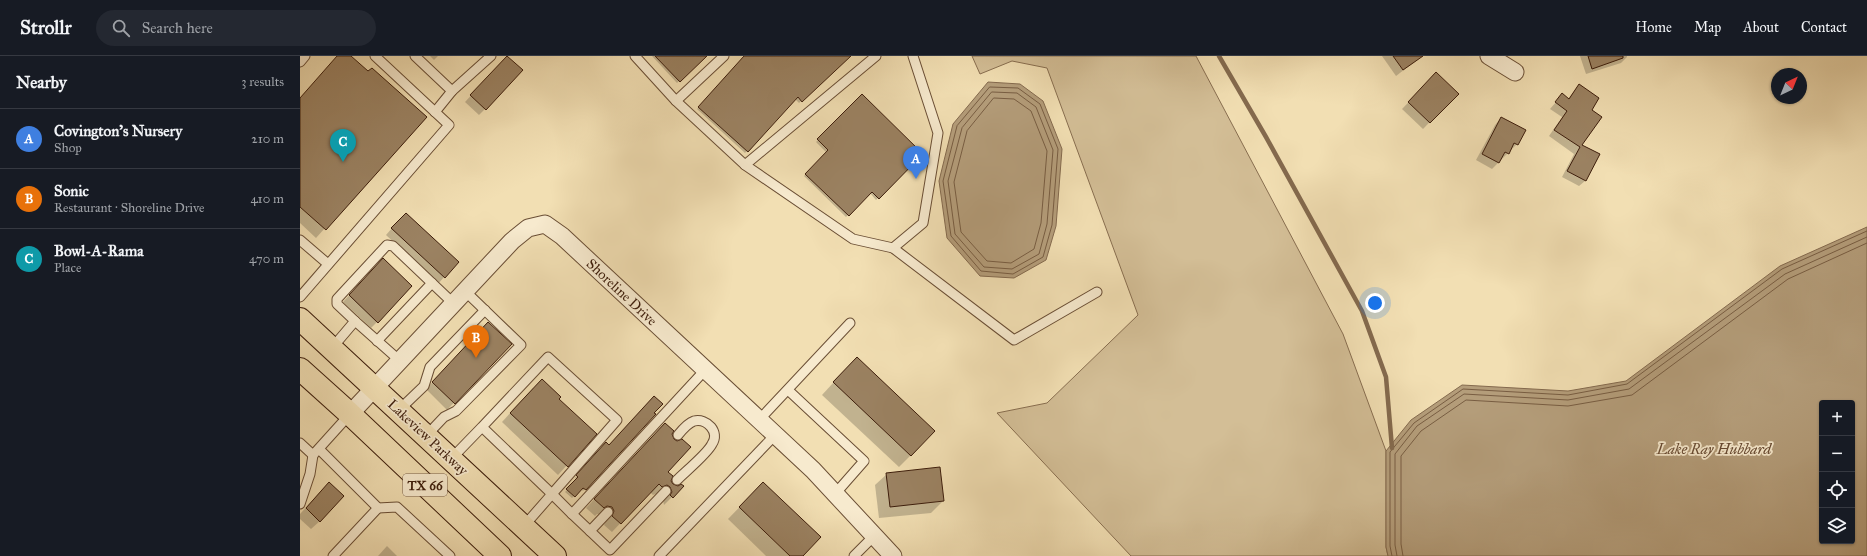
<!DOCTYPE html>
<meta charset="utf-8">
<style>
body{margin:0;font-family:"IM FELL Great Primer",serif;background:#242831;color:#f1f3f6}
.controls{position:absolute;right:12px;bottom:12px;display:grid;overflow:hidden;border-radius:4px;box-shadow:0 1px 3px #0004}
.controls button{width:36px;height:36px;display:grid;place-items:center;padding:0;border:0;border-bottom:1px solid #363941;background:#171b24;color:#f1f3f6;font:20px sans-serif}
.compass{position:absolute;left:1471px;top:12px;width:36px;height:36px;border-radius:50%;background:#171b24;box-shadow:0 1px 3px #0004;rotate:43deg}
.you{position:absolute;left:1075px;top:247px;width:14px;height:14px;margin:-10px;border:3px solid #fff;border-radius:50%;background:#1a73e8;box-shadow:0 0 0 6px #1a73e833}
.badge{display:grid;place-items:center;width:26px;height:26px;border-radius:50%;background:#c59692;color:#fff;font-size:13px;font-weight:700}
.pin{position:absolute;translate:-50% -33px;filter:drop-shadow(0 1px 2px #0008)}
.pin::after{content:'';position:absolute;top:21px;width:14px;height:12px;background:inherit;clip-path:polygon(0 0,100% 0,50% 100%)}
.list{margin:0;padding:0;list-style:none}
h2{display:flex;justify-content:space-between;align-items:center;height:52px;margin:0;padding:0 16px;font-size:17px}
h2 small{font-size:13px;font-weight:400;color:#9ea1a6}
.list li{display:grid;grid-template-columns:26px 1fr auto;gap:12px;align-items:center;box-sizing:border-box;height:60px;padding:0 16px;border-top:1px solid #363941}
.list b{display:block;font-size:15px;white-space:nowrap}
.list p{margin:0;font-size:13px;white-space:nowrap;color:#9ea1a6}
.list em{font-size:13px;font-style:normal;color:#9ea1a6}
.icon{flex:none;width:22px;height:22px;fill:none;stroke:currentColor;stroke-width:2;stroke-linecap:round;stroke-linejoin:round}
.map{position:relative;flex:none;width:1567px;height:500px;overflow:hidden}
header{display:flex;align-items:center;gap:24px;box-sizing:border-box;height:56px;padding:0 20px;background:#171b24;border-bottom:1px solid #363941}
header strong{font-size:19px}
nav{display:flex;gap:22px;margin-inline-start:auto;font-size:14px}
.search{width:280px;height:36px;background:#242831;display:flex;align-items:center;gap:10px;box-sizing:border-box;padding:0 14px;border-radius:22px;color:#9ea1a6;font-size:15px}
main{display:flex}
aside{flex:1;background:#171b24}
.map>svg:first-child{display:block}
</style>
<header>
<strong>Strollr</strong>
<div class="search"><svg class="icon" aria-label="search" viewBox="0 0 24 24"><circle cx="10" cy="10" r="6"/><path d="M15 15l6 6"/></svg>Search here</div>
<nav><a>Home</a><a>Map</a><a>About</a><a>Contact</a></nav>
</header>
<main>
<aside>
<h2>Nearby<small>3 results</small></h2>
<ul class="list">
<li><span class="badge" style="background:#3f7fe0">A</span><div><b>Covington's Nursery</b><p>Shop</p></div><em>210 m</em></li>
<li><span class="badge" style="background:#e8710a">B</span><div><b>Sonic</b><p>Restaurant · Shoreline Drive</p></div><em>410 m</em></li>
<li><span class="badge" style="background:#0f9aa8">C</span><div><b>Bowl-A-Rama</b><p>Place</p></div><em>470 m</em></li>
</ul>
</aside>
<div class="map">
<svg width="1567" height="500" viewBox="0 0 1567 500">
<rect width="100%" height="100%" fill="#f2dfb3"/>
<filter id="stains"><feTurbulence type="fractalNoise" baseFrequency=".005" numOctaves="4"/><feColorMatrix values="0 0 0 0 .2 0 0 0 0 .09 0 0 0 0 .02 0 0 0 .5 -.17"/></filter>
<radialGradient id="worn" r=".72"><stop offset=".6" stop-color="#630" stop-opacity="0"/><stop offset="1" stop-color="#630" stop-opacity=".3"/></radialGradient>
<path fill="#d3be96" stroke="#886e50" d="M672 0H896L1043 278 1086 395V491L1088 500H831L697 357 747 347 838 259 747 12 712 5 680 18Z"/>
<g fill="#b49d7a" stroke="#846a4e" fill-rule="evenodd">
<path d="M688 26 720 28 743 45 762 93 756 170 746 204 714 222 680 220 647 182 639 125 653 68Z"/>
<path d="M1567 171V500H1088L1086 491V395L1111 364 1162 329 1268 335 1326 325 1480 210ZM1522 347H1552V485H1522Z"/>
</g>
<g fill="#0003">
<path d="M38 0H50L68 17 125 61 16 182 0 167V42Z"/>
<path d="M130 0H138L134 4Z"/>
<path d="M352 0H405L377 27Z"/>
<path d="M447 0H550L499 47 495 43 445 97 397 53Z"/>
<path d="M1082 0H1122L1096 20Z"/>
<path d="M1280 0H1327V1L1321 7 1286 18Z"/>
<path d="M201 7 185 53 179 59 165 46Z"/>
<path d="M1136 18 1157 38 1123 73 1102 53Z"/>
<path d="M1279 29 1290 54 1280 89 1285 125 1279 130 1262 121 1274 98 1249 80 1262 61 1250 53 1262 39 1268 43Z"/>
<path d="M562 39 622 98 576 144 570 137 546 161 504 120 527 97 516 86Z"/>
<path d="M1201 62 1217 88 1192 113 1176 104 1195 69Z"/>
<path d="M99 164 144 221 138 228 86 179Z"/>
<path d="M76 210 77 266 71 272 43 246Z"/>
<path d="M182 274 210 288 147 354 126 333Z"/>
<path d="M545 314 611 399 599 411 522 339Z"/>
<path d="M233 332 258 343 295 378 258 419 202 366Z"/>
<path d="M353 357 354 359 283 435 281 433 272 442 265 436 277 423 275 422 304 389 308 390Z"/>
<path d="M356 377 370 425 372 429 383 430 364 449 362 440 358 437 353 439 350 436 312 476 304 469 306 464 303 460 297 458 295 460 286 452Z"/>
<path d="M587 418 643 445 631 457 579 462 575 429Z"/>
<path d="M463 427 501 500H466L428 463Z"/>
<path d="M20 436V465L11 473 0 463V458Z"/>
<path d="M87 490 97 500H78Z"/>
</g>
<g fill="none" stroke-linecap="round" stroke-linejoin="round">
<g stroke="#785d42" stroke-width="1">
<path d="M690 31 718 32 740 48 758 93 752 169 743 201 713 218 681 215 651 180 643 125 657 70Z"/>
<path d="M692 36 717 37 736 51 753 94 747 168 739 198 712 213 684 211 655 178 648 125 662 72Z"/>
<path d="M694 42 714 43 731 55 747 95 741 167 734 193 711 207 687 205 661 176 654 126 667 75Z"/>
<path d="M1092 500 1090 490V396L1114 367 1163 333 1268 339 1327 328 1482 213 1567 175"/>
<path d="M1097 500 1095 489V398L1117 370 1164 338 1268 344 1329 333 1485 218 1567 181"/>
<path d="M1103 500 1101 488V400L1121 375 1166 344 1268 350 1332 339 1488 223 1567 187"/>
</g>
<path stroke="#846a4e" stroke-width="4.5" d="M919 0 966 81 1062 255 1086 321 1092 392"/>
</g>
<g fill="#9b8262" stroke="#3d1d0b">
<path d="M37 0H51L68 15 72 12 127 61 26 174 0 151V42Z"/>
<path d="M207 0 223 14 186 54 170 39Z"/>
<path d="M355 0H407L380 26Z"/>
<path d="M444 0H551L502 46 498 41 448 96 398 51Z"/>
<path d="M1093 0H1123L1103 14Z"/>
<path d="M1288 0H1323V2L1292 13Z"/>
<path d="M1136 16 1159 38 1130 67 1108 46Z"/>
<path d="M1279 28 1299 42 1292 54 1302 61 1282 89 1300 98 1286 125 1267 115 1280 91 1254 74 1267 55 1255 46 1262 37 1269 43Z"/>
<path d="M562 38 623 98 579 143 572 136 549 160 505 118 528 94 517 83Z"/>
<path d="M1201 61 1226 74 1218 89 1214 87 1209 98 1205 96 1199 107 1182 98Z"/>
<path d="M106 157 159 206 145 222 91 172Z"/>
<path d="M83 202 112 230 78 267 49 239Z"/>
<path d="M188 266 212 288 155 348 132 326Z"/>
<path d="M557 301 635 375 611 400 533 326Z"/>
<path d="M242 323 261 341 259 343 297 378 268 411 210 357Z"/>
<path d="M354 340 363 348 354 357 356 358 286 434 283 432 275 441 266 433 278 421 276 419 306 386 309 389Z"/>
<path d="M365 367 374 375 372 378 374 383 377 385 382 383 391 391 368 416 373 420 371 425 373 428 378 430 381 428 384 430 373 442 370 439 372 436 370 431 367 429 362 431 359 428 321 468 312 460 314 455 312 451 307 450 304 452 294 443Z"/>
<path d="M640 411 644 445 590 451 586 417Z"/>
<path d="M29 426 44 440 20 466 6 452Z"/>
<path d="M463 426 521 481 503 500H490L439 451Z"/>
</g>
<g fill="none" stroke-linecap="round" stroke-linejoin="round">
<g stroke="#6a4e35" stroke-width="11">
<g id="lane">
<path d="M115 0 152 35"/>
<path d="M335 0 376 45 445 109 553 183 593 192 623 167 638 77 613 0"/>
<path d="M0 6 5 0"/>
<path d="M376 45 424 0"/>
<path d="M135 56 152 35 191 0"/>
<path d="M445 109 576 0"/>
<path d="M0 184 28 208"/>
<path d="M593 192 714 284 797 236"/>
<path d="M0 241 149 69 75 0"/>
<path d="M55 265 99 304"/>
<path d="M77 285 132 227"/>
<path d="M32 292 55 265 37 248V243L87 189 93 190 153 247"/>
<path d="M488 334 564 405 535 438"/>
<path d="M99 354 124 330 130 311 185 254"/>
<path d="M460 363 550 267"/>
<path d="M126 380 144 361 156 355 221 289 165 235"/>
<path d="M0 387 13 399 50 358"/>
<path d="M19 393 78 452 97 451 150 500"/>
<path d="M151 403 182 371 252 438 317 364 248 301 182 371"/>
<path d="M377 424C385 416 408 397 412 388 420 376 407 362 394 365 388 367 382 374 378 379"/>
<path d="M0 448 10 418 13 399"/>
<path d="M308 456 290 475 310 494 366 435"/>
<path d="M272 458 290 475"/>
<path d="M224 470 252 438 272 458 406 313"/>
<path d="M33 500 78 452"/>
<path d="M359 500 476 378"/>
<path d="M554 500 574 480"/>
</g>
</g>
<g stroke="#6a4e35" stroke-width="19">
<g id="street">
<path d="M1189 0 1215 16"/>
<path d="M50 358 212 185 228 172 245 168 262 180 513 414 593 500"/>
</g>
</g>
<g stroke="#3d1d0b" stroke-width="24">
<g id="primary">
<path d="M0 263 255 500"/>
<path d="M0 313 50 358 200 500"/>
</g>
</g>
<use href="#lane" stroke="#f7eace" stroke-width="9"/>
<use href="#street" stroke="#f7eace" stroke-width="17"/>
<use href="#primary" stroke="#f2dfb3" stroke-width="22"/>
</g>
<g text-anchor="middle" stroke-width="3.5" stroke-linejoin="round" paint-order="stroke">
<rect fill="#f7eace" stroke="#755a46" stroke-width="1" x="103" y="418" width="44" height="22" rx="3"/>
<g font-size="13" font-weight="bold" fill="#3d1d0b">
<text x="125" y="434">TX 66</text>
</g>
<g font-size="14" fill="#3d1d0b" stroke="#f7eace">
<text transform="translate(322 236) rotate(43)" y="5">Shoreline Drive</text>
<text transform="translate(128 381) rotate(43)" y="5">Lakeview Parkway</text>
</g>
<g font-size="15" font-style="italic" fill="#674a32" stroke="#f7eace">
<text x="1414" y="398">Lake Ray Hubbard</text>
</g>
</g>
<rect width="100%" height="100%" filter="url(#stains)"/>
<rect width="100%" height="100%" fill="url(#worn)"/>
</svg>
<div class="controls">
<button>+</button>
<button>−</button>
<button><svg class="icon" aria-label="locate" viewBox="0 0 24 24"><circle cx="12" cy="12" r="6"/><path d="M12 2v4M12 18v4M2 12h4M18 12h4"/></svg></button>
<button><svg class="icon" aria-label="layers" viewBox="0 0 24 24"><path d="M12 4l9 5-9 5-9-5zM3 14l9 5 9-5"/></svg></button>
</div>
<svg class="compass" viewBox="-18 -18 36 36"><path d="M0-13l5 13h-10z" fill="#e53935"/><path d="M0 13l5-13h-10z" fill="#9ea1a6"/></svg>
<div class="you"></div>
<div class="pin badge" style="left:616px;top:123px;background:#3f7fe0">A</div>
<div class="pin badge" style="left:176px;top:302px;background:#e8710a">B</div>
<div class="pin badge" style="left:43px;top:106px;background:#0f9aa8">C</div>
</div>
</main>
